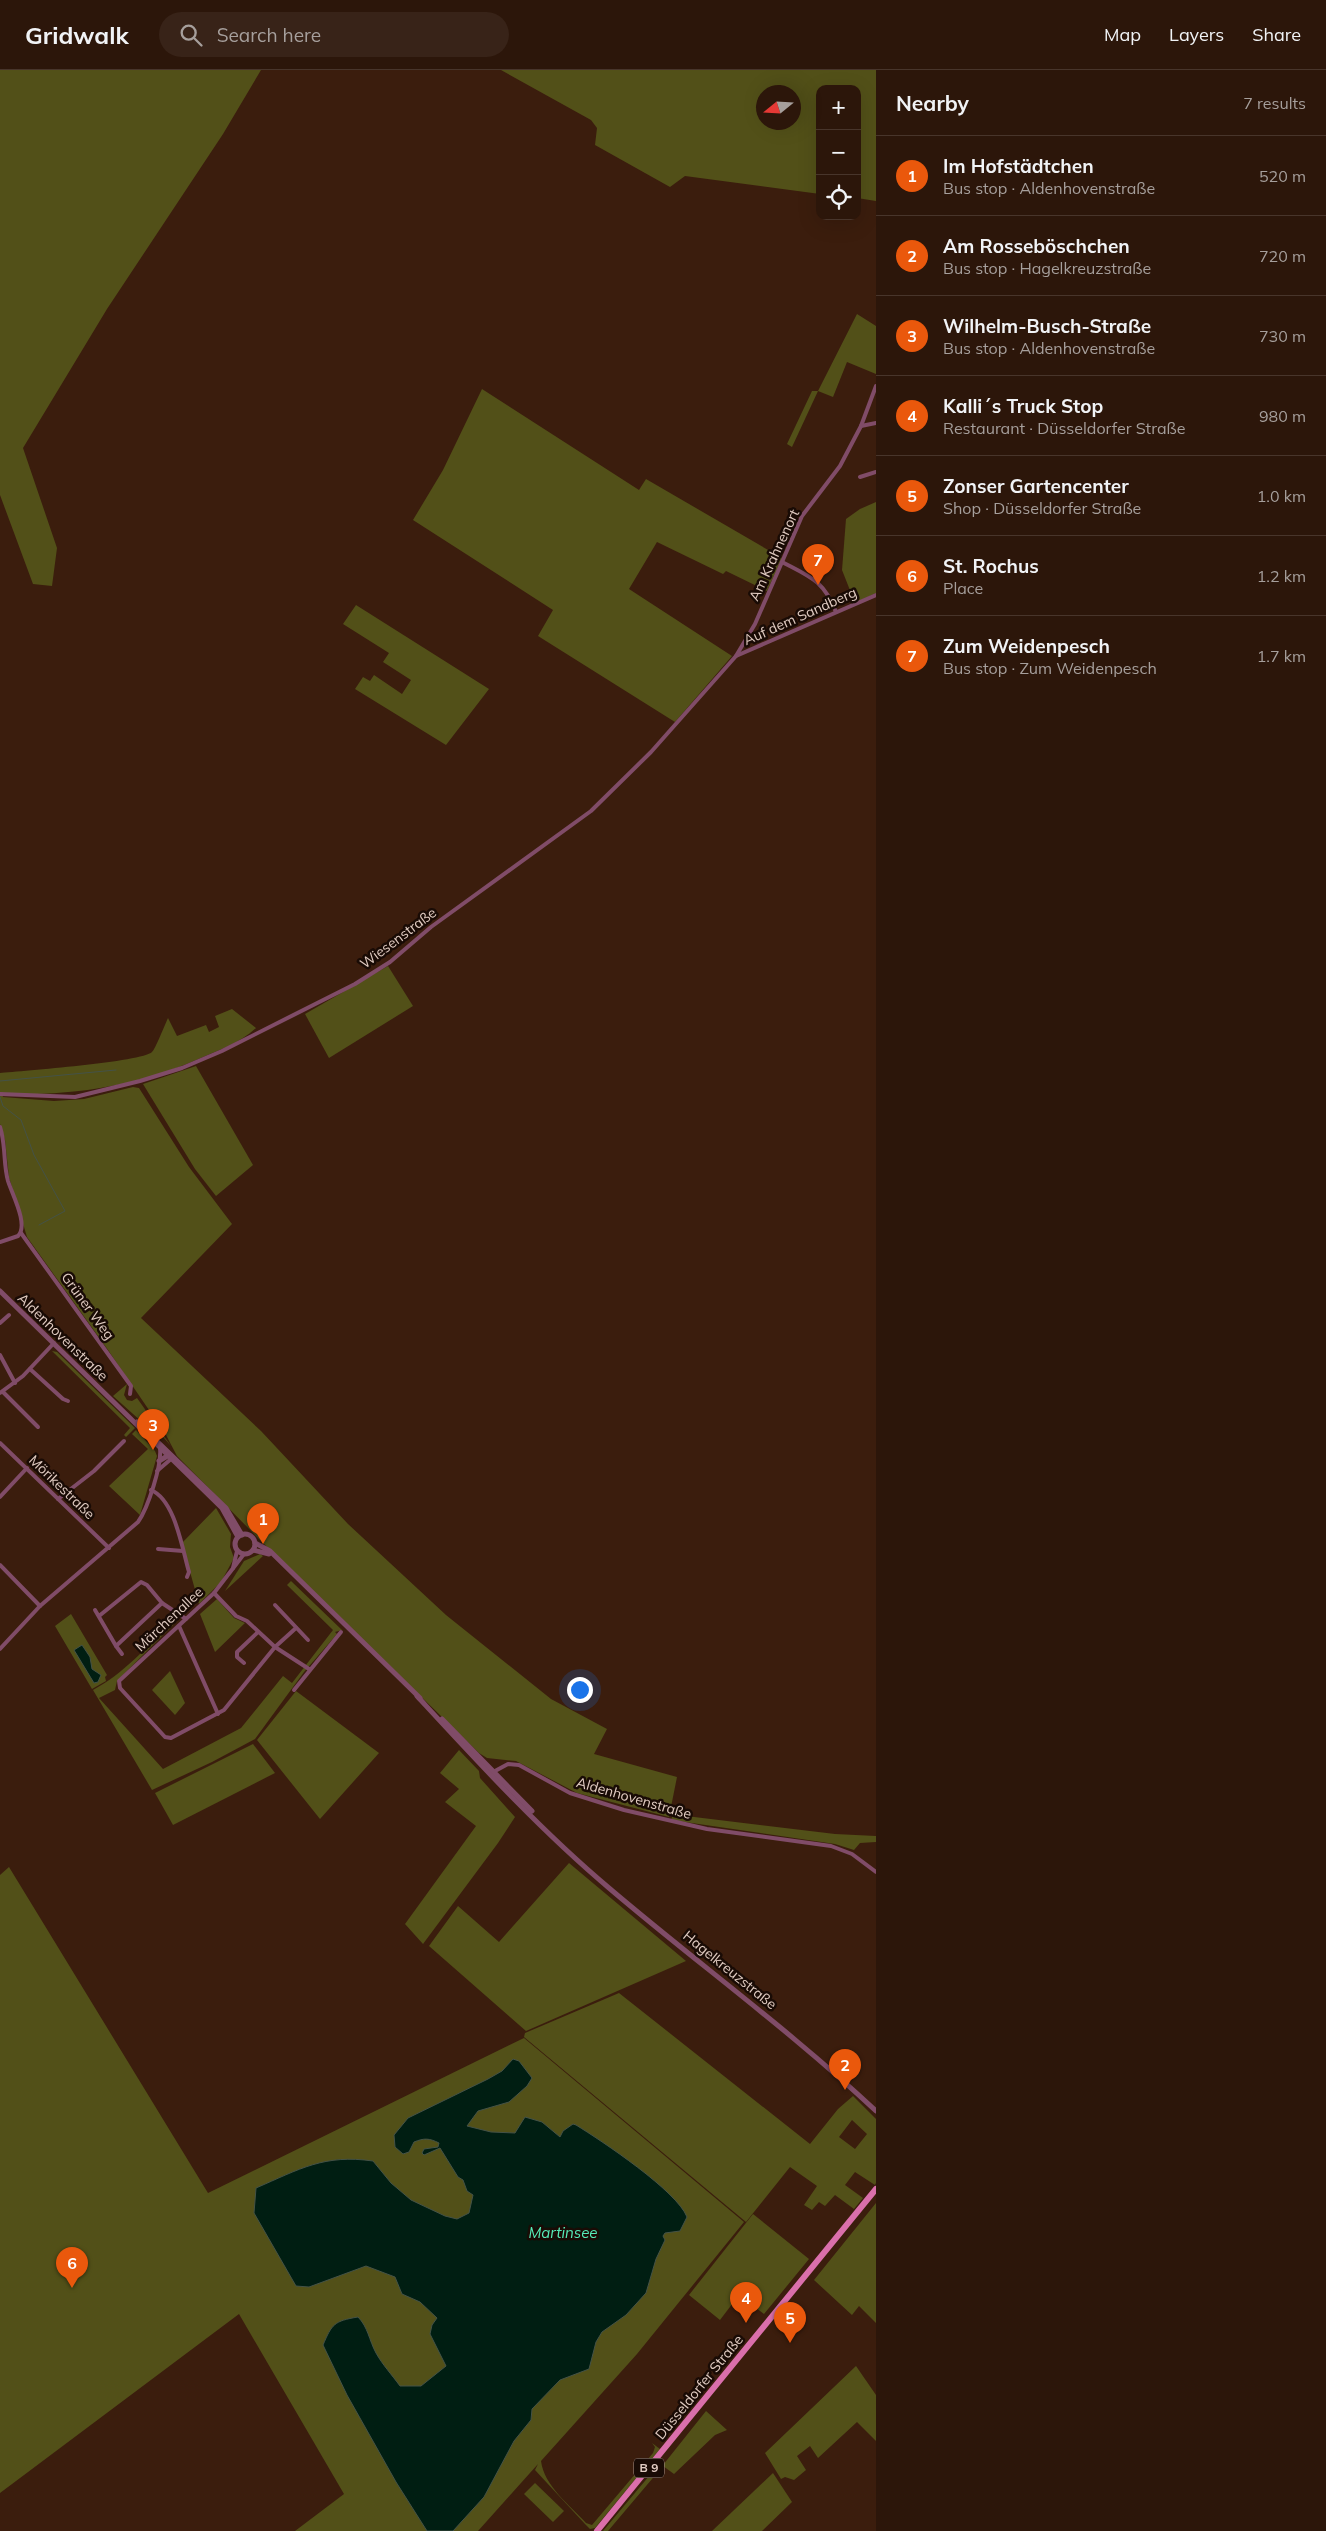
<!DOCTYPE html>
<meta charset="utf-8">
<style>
body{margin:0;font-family:Mulish,sans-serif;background:#382318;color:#f1f3f6}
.controls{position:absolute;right:15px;top:15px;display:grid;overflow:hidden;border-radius:10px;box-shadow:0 5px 20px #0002}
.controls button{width:45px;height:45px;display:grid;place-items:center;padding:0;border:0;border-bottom:1px solid #48352b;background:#2c160a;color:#f1f3f6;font:25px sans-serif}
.compass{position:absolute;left:756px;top:15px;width:45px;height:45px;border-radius:50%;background:#2c160a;box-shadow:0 5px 20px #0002;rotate:252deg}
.you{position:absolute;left:579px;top:1619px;width:18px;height:18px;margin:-12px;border:4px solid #fff;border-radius:50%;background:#1a73e8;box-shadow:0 0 0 8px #1a73e833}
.badge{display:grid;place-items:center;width:32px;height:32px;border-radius:50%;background:#ea580c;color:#fff;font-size:16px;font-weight:700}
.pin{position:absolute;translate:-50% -41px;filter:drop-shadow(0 1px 2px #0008)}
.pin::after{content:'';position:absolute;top:26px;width:18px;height:15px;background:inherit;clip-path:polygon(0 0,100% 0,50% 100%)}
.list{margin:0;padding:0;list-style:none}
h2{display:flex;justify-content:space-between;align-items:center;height:65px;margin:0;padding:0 20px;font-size:21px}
h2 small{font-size:16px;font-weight:400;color:#a69f9c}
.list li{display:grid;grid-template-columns:32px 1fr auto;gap:15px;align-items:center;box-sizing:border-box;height:80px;padding:0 20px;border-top:1px solid #48352b}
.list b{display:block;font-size:19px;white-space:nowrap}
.list p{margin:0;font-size:16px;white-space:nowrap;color:#a69f9c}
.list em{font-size:16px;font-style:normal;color:#a69f9c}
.icon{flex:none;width:28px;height:28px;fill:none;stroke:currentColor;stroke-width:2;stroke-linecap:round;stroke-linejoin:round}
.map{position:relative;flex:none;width:876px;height:2461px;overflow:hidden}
header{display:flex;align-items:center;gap:30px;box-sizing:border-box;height:70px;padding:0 25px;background:#2c160a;border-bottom:1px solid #48352b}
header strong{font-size:24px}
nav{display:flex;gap:28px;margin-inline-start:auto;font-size:18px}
.search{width:350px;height:45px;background:#382318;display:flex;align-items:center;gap:12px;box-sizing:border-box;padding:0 18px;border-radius:28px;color:#a69f9c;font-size:19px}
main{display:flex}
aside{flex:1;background:#2c160a}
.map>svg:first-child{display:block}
</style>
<header>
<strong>Gridwalk</strong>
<div class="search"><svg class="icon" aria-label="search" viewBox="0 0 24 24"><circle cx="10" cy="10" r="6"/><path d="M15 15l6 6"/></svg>Search here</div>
<nav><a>Map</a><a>Layers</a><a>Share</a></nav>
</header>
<main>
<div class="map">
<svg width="876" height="2461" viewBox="0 0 876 2461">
<rect width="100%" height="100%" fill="#3b1d0d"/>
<g fill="#525018" fill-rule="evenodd">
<path d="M0 0H261L223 64 107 239 23 378 57 478 52 516 33 514 0 425Z"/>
<path d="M501 0H876V131L857 128V19H820V124L685 106 670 117 595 75 597 58 591 50ZM764 22H794V52H764Z"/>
<path d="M857 244 876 256V304L847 292 833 327 818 321 792 377 787 374 812 321H818Z"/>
<path d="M482 319 639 420 646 409 782 488 767 521 726 501 723 504 657 472 629 519 732 586 675 652 538 566 553 540 413 450 443 400Z"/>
<path d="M876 432V523L855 533 842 500 846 449 860 439Z"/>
<path d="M356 535 489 619 446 675 355 619 363 607 370 611 374 605 402 624 411 610 383 592 389 583 343 554Z"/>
<path d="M388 896 413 936 329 988 305 944Z"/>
<path d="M232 939 256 958C239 974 218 980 196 990 134 1017 70 1026 2 1024L3 1027 54 1031 84 1029 133 1017 139 1018 189 1097 232 1154 141 1248 261 1361 348 1454 446 1545 551 1629 607 1659 594 1684 677 1707 669 1747 577 1723 516 1691 487 1688 479 1683 260 1470 177 1386 166 1365 108 1280 27 1167 9 1107 5 1070 0 1054V1003C22 1001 142 992 152 982 155 980 166 952 168 948L177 966 206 955 209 962 219 957 215 946Z"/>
<path d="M196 996 253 1095 216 1126 195 1099 143 1014Z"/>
<path d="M52 1281 57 1282 135 1358 126 1367 124 1365 130 1358Z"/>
<path d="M127 1314 124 1325 127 1330 132 1331 137 1328 171 1376 163 1367 152 1361 113 1326Z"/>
<path d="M136 1360 155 1381 157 1386 140 1445 109 1416 148 1379 132 1364Z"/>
<path d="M216 1438 231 1464 230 1477 234 1488 221 1512 199 1534 182 1473Z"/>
<path d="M260 1484 263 1486 225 1521 244 1491Z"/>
<path d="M291 1511 342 1560 335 1562 337 1564 304 1602 255 1669 212 1692 152 1720 93 1620C123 1604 147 1577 171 1553L169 1551 175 1545 178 1550 117 1611 115 1620 99 1628 163 1699 241 1658 283 1606 292 1613 333 1560 287 1515Z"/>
<path d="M217 1529 234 1548 245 1553 215 1582 200 1544Z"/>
<path d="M71 1544 107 1605 105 1607 106 1611 92 1619 55 1556Z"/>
<path d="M170 1601 185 1633 175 1645 152 1620Z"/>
<path d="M296 1621 379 1683 320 1749 257 1670Z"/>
<path d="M253 1674 275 1703 173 1755 155 1723Z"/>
<path d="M459 1680 479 1701 480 1708 515 1747 498 1773 423 1874 405 1854 476 1756 445 1732 459 1719 440 1703Z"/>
<path d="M674 1742 686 1746 835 1764 876 1766V1772L860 1773 854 1780 835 1774 671 1750Z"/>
<path d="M569 1793 686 1891 526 1961 429 1876 458 1836 499 1872Z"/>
<path d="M9 1797 208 2123 524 1968 744 2152 637 2284 541 2391C544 2416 570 2435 586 2453L592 2455 653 2383 655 2377 652 2373 660 2379 595 2458 590 2459 585 2454 535 2400 538 2394 478 2461H295L344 2424 239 2244 0 2423V1805Z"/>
<path d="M619 1923 810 2074 838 2039 853 2026 876 2049V2113L875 2115 855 2102 845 2115 863 2128 854 2139 835 2125 825 2136 819 2132 812 2140 804 2135 817 2116 790 2097 746 2152 524 1967 525 1963ZM852 2050 867 2064 855 2079 839 2067Z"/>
<path d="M876 2133V2253L859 2236 852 2245 814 2210Z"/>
<path d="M753 2144 809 2189 764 2244 739 2225 720 2250 689 2225Z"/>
<path d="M856 2296 876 2325V2371L857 2352 818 2388 810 2376 797 2386 806 2400 794 2410 785 2407 781 2409 765 2383Z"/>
<path d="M706 2341 727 2360 715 2365 674 2404 663 2396 608 2461H603L660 2393 663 2395Z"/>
<path d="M773 2403 792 2432 762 2461H712Z"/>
<path d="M535 2413 564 2441 553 2452 524 2424Z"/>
</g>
<g fill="#001e12" stroke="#445247">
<path d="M82 1575 90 1587 92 1599 101 1605 98 1612 94 1613 74 1580Z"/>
<path d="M513 1989 519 1991 532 2008 527 2016 509 2032 478 2041 467 2056 491 2062 515 2063 525 2047 542 2052 560 2067 563 2061 573 2054 576 2055C602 2071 677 2121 687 2147L680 2161 665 2163 663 2166 665 2170 656 2189 646 2223 626 2245 602 2262 596 2272 589 2299 560 2310 532 2339 531 2350 514 2371 484 2427 453 2461H427L396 2412 347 2325 323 2275C332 2254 334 2251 358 2247 368 2257 369 2270 376 2283 382 2294 392 2305 400 2316H421L446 2296 430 2264 432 2255 437 2248 420 2232 402 2224 395 2207 366 2196 309 2217 296 2216 254 2143 256 2118C300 2099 324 2084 373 2091L391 2113 411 2130 445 2146 457 2149 469 2143 473 2125 467 2121 463 2110 458 2107 440 2078 424 2085 422 2083 424 2079 438 2077 439 2073C429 2068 424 2068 414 2072L409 2082 403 2084 395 2077 394 2065 408 2048 488 2009 502 2001Z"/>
</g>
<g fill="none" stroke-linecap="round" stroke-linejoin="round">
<g stroke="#445247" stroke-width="1">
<path d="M0 1011 116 1000"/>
<path d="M0 1027 3 1036 21 1050 34 1085 65 1141 39 1155"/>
</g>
<g stroke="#804c68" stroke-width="4">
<path d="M861 356 876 353"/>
<path d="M860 407 876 402"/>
<path d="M782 492C811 507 824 511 836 542"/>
<path d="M736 586 755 554 802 446 840 396 861 356 876 316"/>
<path d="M0 1024 75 1027 140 1011 182 998 222 981 355 914 390 892 431 857 591 741 651 682 736 586 876 525"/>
<path d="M0 1057C6 1075 3 1093 8 1111 12 1124 29 1155 18 1166L0 1172"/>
<path d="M21 1163 131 1316 130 1324"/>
<path d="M0 1253 9 1245"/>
<path d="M0 1285 15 1313"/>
<path d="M30 1299 63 1329 68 1331"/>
<path d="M3 1322 38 1357"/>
<path d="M0 1323 23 1306 54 1273"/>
<path d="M0 1373 109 1478"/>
<path d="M157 1401 171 1389"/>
<path d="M151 1420C175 1430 182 1478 189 1502L187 1507"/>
<path d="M0 1427 27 1398"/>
<path d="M58 1429 94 1401 124 1371"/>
<path d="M158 1479 183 1481"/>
<path d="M244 1484 214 1523 119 1611 120 1618 165 1667 171 1668 224 1640 275 1577 296 1558"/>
<path d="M0 1495 40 1536"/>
<path d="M233 1498 237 1481"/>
<path d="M214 1523 236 1546 247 1551 275 1577 309 1599"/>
<path d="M162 1533 186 1549"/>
<path d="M275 1535 308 1570"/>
<path d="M95 1540 116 1576 162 1533 147 1515 141 1512 99 1546"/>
<path d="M179 1556 218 1644"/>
<path d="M116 1576 122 1584"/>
<path d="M0 1579 40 1536 138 1452C148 1438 162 1395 160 1378"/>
<path d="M244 1593 237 1587V1582L258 1562"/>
<path d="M294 1620 341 1562"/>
<path d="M495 1701 508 1694 519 1695 570 1723 624 1740 707 1759 831 1776 852 1784 876 1802"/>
</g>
<g stroke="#804c68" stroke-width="5">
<path d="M0 1221 222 1438 238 1467"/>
<path d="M137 1352 226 1438 242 1465"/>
<path d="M159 1391 169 1385"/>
<circle cx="245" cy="1474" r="10"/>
<path d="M255 1473 270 1481 420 1628"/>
<path d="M253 1480 269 1484"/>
<path d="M417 1626C478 1692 540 1760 609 1818 697 1893 791 1961 876 2041"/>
<path d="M442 1649 532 1741"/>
</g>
<path stroke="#da6fab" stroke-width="6" d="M597 2461 876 2119"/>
</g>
<g text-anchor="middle" stroke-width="5" stroke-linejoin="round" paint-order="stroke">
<rect fill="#190b05" stroke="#a59289" stroke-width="1" x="634" y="2388.5" width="30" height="19" rx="4"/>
<g font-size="12" font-weight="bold" fill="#e1ccc2">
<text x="649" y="2402">B 9</text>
</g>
<g font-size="14" fill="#e1ccc2" stroke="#190b05">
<text transform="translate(774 485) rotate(-65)" y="5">Am Krahnenort</text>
<text transform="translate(800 546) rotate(-24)" y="5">Auf dem Sandberg</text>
<text transform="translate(398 868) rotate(-37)" y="5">Wiesenstraße</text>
<text transform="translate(88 1236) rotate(54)" y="5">Grüner Weg</text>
<text transform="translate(63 1267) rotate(44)" y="5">Aldenhovenstraße</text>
<text transform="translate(62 1417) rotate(44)" y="5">Mörikestraße</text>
<text transform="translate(169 1549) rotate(-43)" y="5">Märchenallee</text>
<text transform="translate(634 1728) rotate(16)" y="5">Aldenhovenstraße</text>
<text transform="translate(730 1900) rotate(39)" y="5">Hagelkreuzstraße</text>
<text transform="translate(699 2317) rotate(-51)" y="5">Düsseldorfer Straße</text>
</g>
<g font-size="15" font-style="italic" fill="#55ecb9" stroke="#190b05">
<text x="563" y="2168">Martinsee</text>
</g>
</g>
</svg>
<div class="controls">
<button>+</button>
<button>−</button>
<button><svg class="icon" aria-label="locate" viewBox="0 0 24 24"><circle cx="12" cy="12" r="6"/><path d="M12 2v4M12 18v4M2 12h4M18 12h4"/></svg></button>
</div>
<svg class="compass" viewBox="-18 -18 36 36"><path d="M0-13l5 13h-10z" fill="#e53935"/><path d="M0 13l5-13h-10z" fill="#a69f9c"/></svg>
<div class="you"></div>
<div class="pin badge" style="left:263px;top:1474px">1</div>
<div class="pin badge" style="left:845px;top:2020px">2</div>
<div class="pin badge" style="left:153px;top:1380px">3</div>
<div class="pin badge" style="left:746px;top:2253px">4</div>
<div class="pin badge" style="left:790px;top:2273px">5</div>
<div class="pin badge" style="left:72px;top:2218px">6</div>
<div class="pin badge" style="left:818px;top:515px">7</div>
</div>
<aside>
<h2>Nearby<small>7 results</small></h2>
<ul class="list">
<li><span class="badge">1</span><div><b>Im Hofstädtchen</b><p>Bus stop · Aldenhovenstraße</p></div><em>520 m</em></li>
<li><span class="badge">2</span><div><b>Am Rosseböschchen</b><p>Bus stop · Hagelkreuzstraße</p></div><em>720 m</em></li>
<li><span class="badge">3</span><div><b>Wilhelm-Busch-Straße</b><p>Bus stop · Aldenhovenstraße</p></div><em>730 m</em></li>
<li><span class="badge">4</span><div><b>Kalli´s Truck Stop</b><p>Restaurant · Düsseldorfer Straße</p></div><em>980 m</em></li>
<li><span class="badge">5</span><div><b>Zonser Gartencenter</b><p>Shop · Düsseldorfer Straße</p></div><em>1.0 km</em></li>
<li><span class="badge">6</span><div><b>St. Rochus</b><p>Place</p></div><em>1.2 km</em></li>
<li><span class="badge">7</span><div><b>Zum Weidenpesch</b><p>Bus stop · Zum Weidenpesch</p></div><em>1.7 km</em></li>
</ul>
</aside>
</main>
